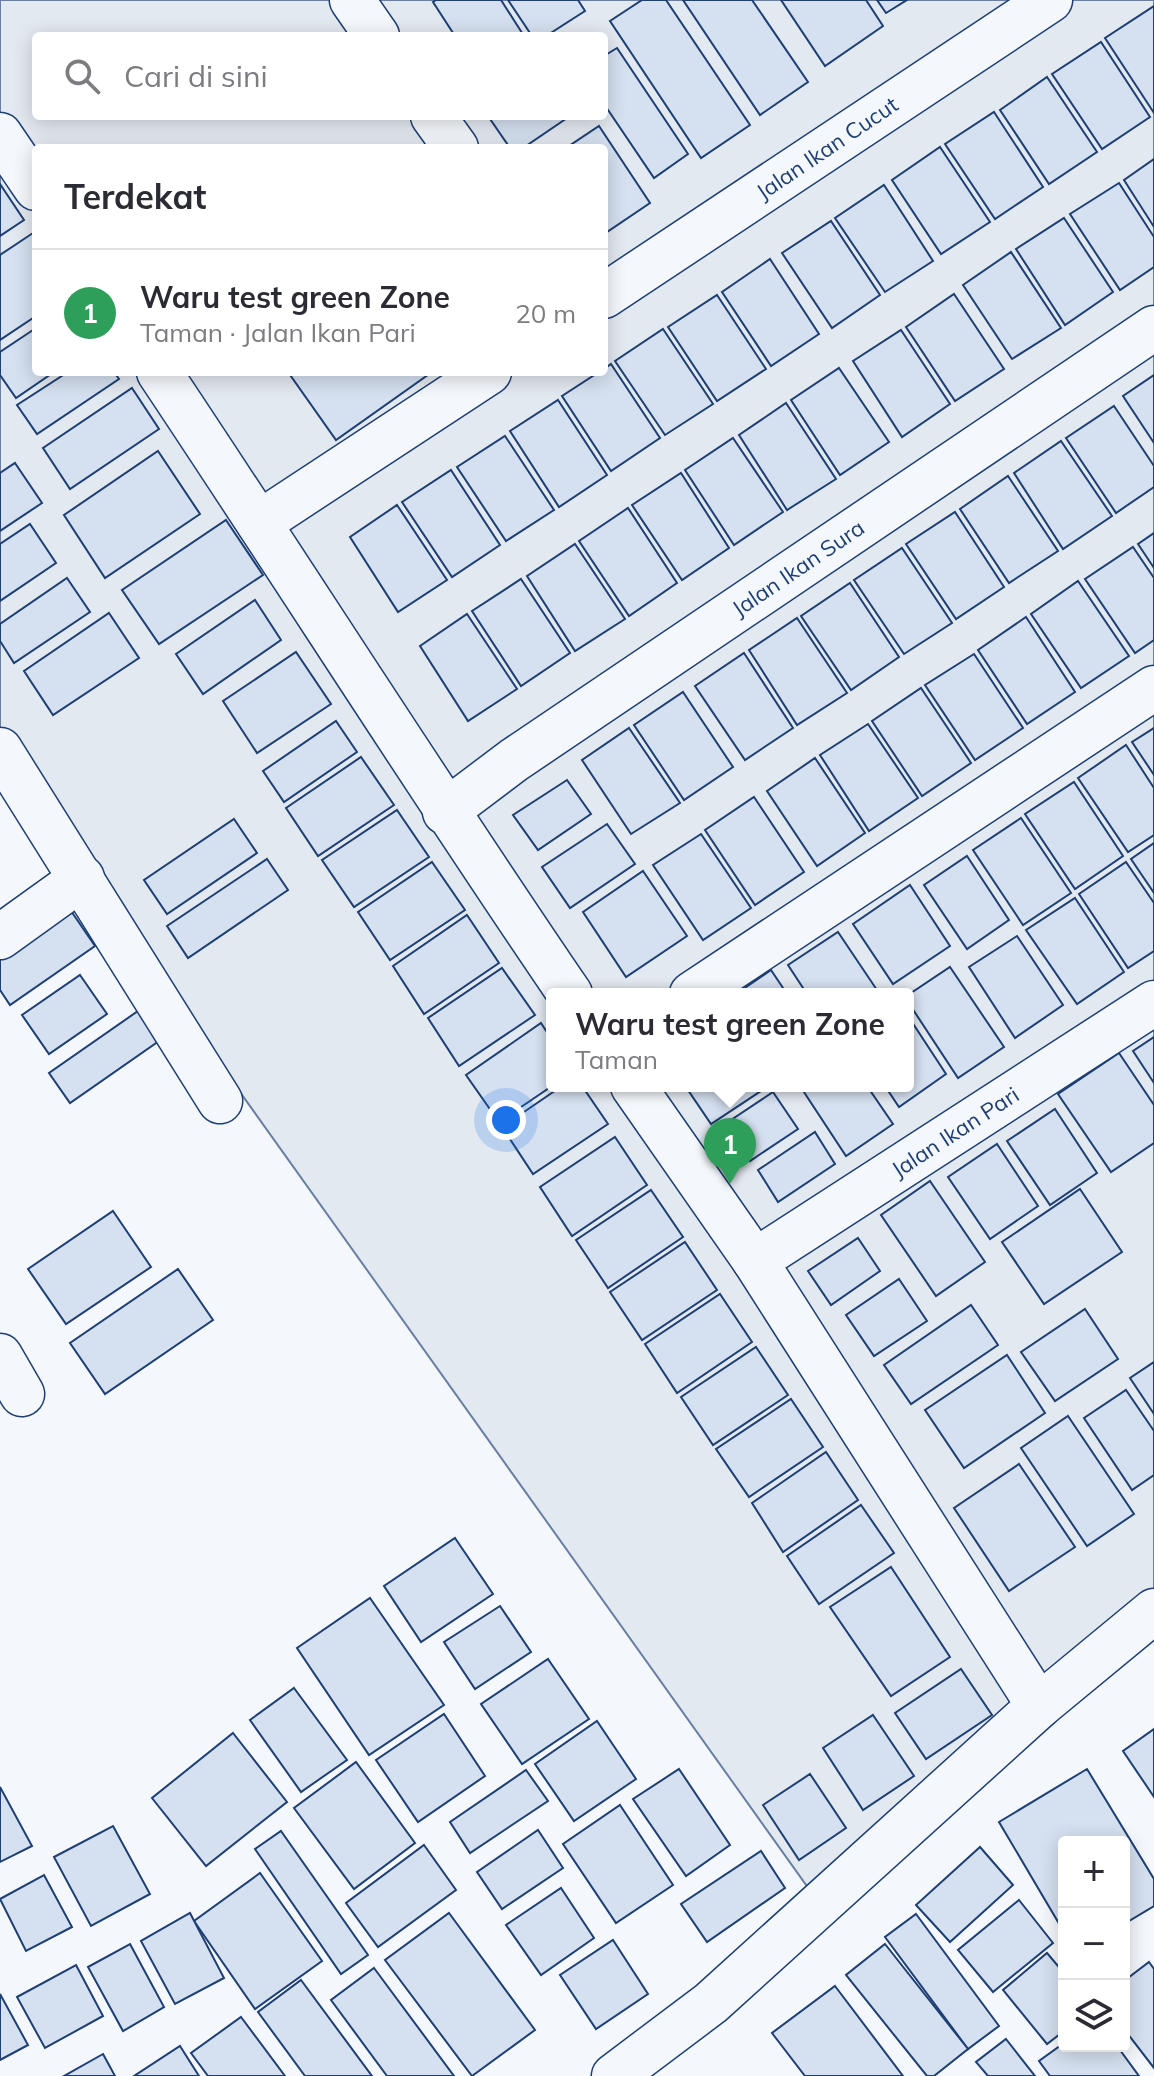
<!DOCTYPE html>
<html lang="id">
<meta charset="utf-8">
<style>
body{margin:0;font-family:Mulish,sans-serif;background:#f2f2f3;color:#2b2b33}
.controls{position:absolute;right:24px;bottom:24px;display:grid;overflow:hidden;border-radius:8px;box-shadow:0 4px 20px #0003}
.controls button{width:72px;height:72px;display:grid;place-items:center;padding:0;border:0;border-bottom:2px solid #e1e1e2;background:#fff;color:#2b2b33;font:40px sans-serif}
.you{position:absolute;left:506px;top:1120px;width:28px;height:28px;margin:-20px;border:6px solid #fff;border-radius:50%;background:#1a73e8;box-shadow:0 0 0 12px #1a73e833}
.badge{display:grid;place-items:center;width:52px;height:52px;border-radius:50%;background:#2563eb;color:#fff;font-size:26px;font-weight:700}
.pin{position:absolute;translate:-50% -66px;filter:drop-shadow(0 2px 4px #0008)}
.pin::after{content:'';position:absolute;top:42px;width:28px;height:24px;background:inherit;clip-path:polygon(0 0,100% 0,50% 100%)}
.popup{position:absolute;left:546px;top:988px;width:368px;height:104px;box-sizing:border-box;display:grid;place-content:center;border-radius:8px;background:#fff;filter:drop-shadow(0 2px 6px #0005);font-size:26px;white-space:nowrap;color:#7c7c81}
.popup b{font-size:30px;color:#2b2b33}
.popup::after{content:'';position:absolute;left:50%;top:100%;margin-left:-16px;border:16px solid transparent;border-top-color:#fff}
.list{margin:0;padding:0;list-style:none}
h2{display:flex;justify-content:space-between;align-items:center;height:104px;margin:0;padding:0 32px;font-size:34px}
h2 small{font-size:26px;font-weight:400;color:#7c7c81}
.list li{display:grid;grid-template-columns:52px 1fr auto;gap:24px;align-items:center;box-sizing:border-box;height:128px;padding:0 32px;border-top:2px solid #e1e1e2}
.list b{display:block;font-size:30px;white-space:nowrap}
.list p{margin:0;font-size:26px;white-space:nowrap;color:#7c7c81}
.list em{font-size:26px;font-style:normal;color:#7c7c81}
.icon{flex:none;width:44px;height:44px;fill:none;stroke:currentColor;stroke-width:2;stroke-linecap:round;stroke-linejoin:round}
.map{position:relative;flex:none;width:1154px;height:2076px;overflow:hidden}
.search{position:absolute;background:#fff;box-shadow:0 4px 20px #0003;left:32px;top:32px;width:576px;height:88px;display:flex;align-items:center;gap:20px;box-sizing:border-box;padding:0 28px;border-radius:8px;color:#7c7c81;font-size:30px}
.panel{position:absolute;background:#fff;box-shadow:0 4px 20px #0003;left:32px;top:144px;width:576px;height:232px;border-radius:8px}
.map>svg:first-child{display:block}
</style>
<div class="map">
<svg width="1154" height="2076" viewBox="0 0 1154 2076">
<rect width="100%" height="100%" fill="#f4f7fb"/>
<path fill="#e3e9f0" stroke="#687fa3" stroke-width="2" fill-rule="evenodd" d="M0 0H1154V1611L819 1903 0 756ZM36 36H604V116H36ZM36 148H604V372H36ZM552 994H908V1086H552Z"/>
<g fill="#d5e0f0" stroke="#1d3f73" stroke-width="2">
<path d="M436 0H501L524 36H455L433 2Z"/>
<path d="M508 0H578L585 11 546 36H532Z"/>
<path d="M642 0H666L750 125 701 158 610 21Z"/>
<path d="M683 0H752L808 82 760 115Z"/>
<path d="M781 0H866L883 26 825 66Z"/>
<path d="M877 0H907L886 13Z"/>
<path d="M1154 6V113L1105 38Z"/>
<path d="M1101 42 1150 117 1102 149 1052 74Z"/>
<path d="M617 48 688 154 654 178 604 104V56Z"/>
<path d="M1047 77 1097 152 1049 184 1000 110Z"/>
<path d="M994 112 1043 187 995 219 945 144Z"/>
<path d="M488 116H570L523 148H510Z"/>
<path d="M599 126 650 203 604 234V148H566Z"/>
<path d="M940 147 990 222 941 254 892 180Z"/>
<path d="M1154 159V227L1124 180Z"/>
<path d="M1119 183 1154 237V267L1120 290 1070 214Z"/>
<path d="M0 184 24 220 0 236Z"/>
<path d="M884 185 933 261 885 292 835 218Z"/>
<path d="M1064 218 1113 292 1065 325 1016 249Z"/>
<path d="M831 221 880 295 832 328 782 253Z"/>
<path d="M36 231V316L0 340V255Z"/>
<path d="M1011 252 1061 328 1012 359 963 285Z"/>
<path d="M770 259 819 334 771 366 722 292Z"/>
<path d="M954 294 1004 369 955 401 906 327Z"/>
<path d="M717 295 766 369 717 401 668 327Z"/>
<path d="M36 328V372H54L16 398 0 375V352Z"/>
<path d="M663 329 713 404 665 435 615 361Z"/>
<path d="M901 330 950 404 902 437 853 361Z"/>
<path d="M611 364 660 438 611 471 562 396 599 372H604V369Z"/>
<path d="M839 368 889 442 840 475 791 400Z"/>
<path d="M68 372H114L119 379 37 434 17 405Z"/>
<path d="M288 372H432L336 440Z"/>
<path d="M1154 375V443L1123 396Z"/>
<path d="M132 388 159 429 70 489 43 448Z"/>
<path d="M558 400 607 475 559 507 510 431Z"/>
<path d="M786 403 836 479 787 510 739 435Z"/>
<path d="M1114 406 1154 466V487L1116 513 1066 438Z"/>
<path d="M505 436 554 510 506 541 457 467Z"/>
<path d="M733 438 783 512 734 545 685 470Z"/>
<path d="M1061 441 1112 516 1063 549 1014 473Z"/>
<path d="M158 451 200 514 105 578 64 515Z"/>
<path d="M15 463 42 503 0 531V473Z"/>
<path d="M451 470 500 545 452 577 402 502Z"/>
<path d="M681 473 729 548 682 580 632 505Z"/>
<path d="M1008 476 1058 551 1009 583 960 509Z"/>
<path d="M397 505 447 580 398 612 350 537Z"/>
<path d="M628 508 677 583 629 616 579 541Z"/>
<path d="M955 512 1004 587 956 619 906 544Z"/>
<path d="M226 520 263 575 159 644 122 590Z"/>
<path d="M30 524 56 563 0 601V544Z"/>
<path d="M1154 533V568L1138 544Z"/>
<path d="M575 544 625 619 575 651 527 576Z"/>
<path d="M1133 547 1154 578V640L1135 653 1085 579Z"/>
<path d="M902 548 952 623 904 654 854 580Z"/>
<path d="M67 578 90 612 14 663 0 641V624Z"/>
<path d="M521 579 570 653 521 686 472 611Z"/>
<path d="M1078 581 1129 656 1081 688 1031 614Z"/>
<path d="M850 583 899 657 851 690 801 616Z"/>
<path d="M255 600 281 640 203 694 176 654Z"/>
<path d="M109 613 139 658 53 715 24 671Z"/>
<path d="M467 614 517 689 468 721 420 646Z"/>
<path d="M1026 617 1075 692 1027 724 978 650Z"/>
<path d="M797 618 847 693 797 725 749 650Z"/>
<path d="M296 652 331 704 257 753 223 701Z"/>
<path d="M744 653 793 728 745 760 695 686Z"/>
<path d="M974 654 1023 728 975 760 925 685Z"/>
<path d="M921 688 971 763 922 796 872 721Z"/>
<path d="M683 692 733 767 684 800 634 725Z"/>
<path d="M336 721 357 752 284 802 263 771Z"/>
<path d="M868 724 918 798 869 831 820 755Z"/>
<path d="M629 728 680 803 631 834 582 760Z"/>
<path d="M1154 728V775L1132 742Z"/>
<path d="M1126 745 1154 788V835L1128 852 1078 778Z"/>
<path d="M361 757 394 805 318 856 286 808Z"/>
<path d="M815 758 865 833 817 866 767 791Z"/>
<path d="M567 780 591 814 538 850 513 815Z"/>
<path d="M1074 782 1123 856 1075 889 1025 814Z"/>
<path d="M754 797 804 872 755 905 705 830Z"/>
<path d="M397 810 429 857 354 907 322 860Z"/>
<path d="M1021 818 1071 893 1023 925 973 850Z"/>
<path d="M234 819 257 853 167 914 144 880Z"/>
<path d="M607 824 635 864 570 908 542 867Z"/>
<path d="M701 834 751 908 703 940 653 865Z"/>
<path d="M1154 843V893L1131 859Z"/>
<path d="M967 856 1009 920 967 949 924 885Z"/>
<path d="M267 859 288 890 188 958 167 926Z"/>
<path d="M432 862 465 910 390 960 358 912Z"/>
<path d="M1126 862 1154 903V951L1128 968 1079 894Z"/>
<path d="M643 871 687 936 626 977 583 912Z"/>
<path d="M910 885 950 946 893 984 853 924Z"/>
<path d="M1075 898 1124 972 1077 1004 1026 930Z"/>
<path d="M69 908 95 946 10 1005 0 990V954Z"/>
<path d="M467 915 499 963 424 1014 393 966Z"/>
<path d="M838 932 879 993 878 994H807L788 965Z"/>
<path d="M1017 936 1063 1005 1015 1038 969 967Z"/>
<path d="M950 967 1004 1047 958 1078 908 1002V995Z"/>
<path d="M502 968 535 1015 459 1066 428 1018Z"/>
<path d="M771 970 787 994H736Z"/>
<path d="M80 975 107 1014 49 1054 22 1015Z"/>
<path d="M148 1004 169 1034 70 1103 49 1073Z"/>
<path d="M908 1016 946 1074 899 1107 885 1086H908Z"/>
<path d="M541 1023 552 1040V1086L499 1122 466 1075Z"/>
<path d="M1154 1037V1083L1133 1051Z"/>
<path d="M1119 1053 1154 1105V1143L1111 1172 1058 1094Z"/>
<path d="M562 1086H582L608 1124 533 1174 502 1127Z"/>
<path d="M695 1086H766L767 1087 711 1124 688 1090Z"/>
<path d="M800 1086H867L893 1124 846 1156Z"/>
<path d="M773 1092 798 1129 750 1161 725 1124Z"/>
<path d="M1055 1109 1097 1173 1050 1205 1007 1141Z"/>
<path d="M815 1132 835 1164 778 1202 758 1170Z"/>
<path d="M615 1137 647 1185 572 1236 540 1187Z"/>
<path d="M997 1144 1038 1206 990 1239 948 1177Z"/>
<path d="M930 1181 985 1262 936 1296 881 1215Z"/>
<path d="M1080 1189 1122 1252 1044 1304 1002 1242Z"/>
<path d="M651 1190 683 1237 608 1288 576 1240Z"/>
<path d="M113 1211 151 1267 66 1324 28 1269Z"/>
<path d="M858 1238 880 1271 831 1305 808 1271Z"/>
<path d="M685 1242 717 1290 642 1340 610 1292Z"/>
<path d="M178 1269 213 1320 105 1394 70 1343Z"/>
<path d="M899 1279 927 1321 874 1356 846 1315Z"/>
<path d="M720 1294 752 1342 677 1393 645 1344Z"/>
<path d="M971 1305 998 1345 911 1404 884 1365Z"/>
<path d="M1085 1309 1118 1359 1055 1401 1021 1352Z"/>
<path d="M756 1347 788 1395 713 1445 681 1397Z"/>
<path d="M1007 1355 1045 1413 964 1468 925 1410Z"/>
<path d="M1154 1362V1414L1130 1378Z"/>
<path d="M1126 1390 1154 1431V1475L1132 1490 1084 1418Z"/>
<path d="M791 1399 823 1447 749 1497 716 1449Z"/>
<path d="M1068 1416 1134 1514 1087 1546 1021 1448Z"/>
<path d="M826 1452 858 1500 783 1552 752 1503Z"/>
<path d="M1019 1464 1075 1547 1009 1591 954 1508Z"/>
<path d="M861 1505 894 1553 819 1604 787 1556Z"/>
<path d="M455 1538 493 1594 421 1642 384 1586Z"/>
<path d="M891 1567 950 1657 891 1696 830 1607Z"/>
<path d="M370 1598 444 1705 369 1755 297 1648Z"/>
<path d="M500 1606 531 1652 475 1689 444 1642Z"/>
<path d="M548 1659 589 1719 522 1764 481 1704Z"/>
<path d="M961 1669 992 1715 926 1759 895 1713Z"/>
<path d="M294 1688 347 1760 301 1792 250 1720Z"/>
<path d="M444 1714 485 1776 418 1822 376 1760Z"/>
<path d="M873 1715 914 1776 863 1810 823 1748Z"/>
<path d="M597 1721 636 1779 574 1821 535 1764Z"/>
<path d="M1154 1729V1797L1123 1751Z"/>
<path d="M233 1733 287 1802 206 1866 152 1798Z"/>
<path d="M356 1762 415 1843 354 1889 294 1808Z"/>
<path d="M679 1769 730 1845 686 1876 633 1799Z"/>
<path d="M1087 1769 1154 1879V1906L1124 1924V1842H1064V1932L999 1822Z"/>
<path d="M526 1770 548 1801 470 1853 450 1822Z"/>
<path d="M810 1774 846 1828 799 1860 763 1805Z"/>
<path d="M0 1787 32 1846 0 1862Z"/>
<path d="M620 1805 673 1885 616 1923 563 1844Z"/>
<path d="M113 1826 150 1894 91 1926 54 1857Z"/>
<path d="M538 1830 563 1868 502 1909 477 1872Z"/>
<path d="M281 1831 368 1955 341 1974 255 1849Z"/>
<path d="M424 1845 456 1890 378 1947 346 1903Z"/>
<path d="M980 1847 1013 1885 950 1942 916 1905Z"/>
<path d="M761 1851 785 1888 707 1942 681 1904Z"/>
<path d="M260 1873 322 1961 255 2009 194 1921Z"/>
<path d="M44 1875 72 1927 26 1951 0 1899Z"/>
<path d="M561 1888 594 1938 541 1975 506 1925Z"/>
<path d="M1019 1900 1053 1943 993 1992 958 1950Z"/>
<path d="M190 1913 224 1978 175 2004 141 1941Z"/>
<path d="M449 1913 535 2030 472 2076 385 1960Z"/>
<path d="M916 1914 999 2026 968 2049 885 1937Z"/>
<path d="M613 1940 648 1994 596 2029 560 1975Z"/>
<path d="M130 1944 164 2007 123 2031 88 1967Z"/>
<path d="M885 1944 968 2049 934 2076H927L846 1975Z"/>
<path d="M1047 1953 1064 1973V2031L1047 2044 1003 1990Z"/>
<path d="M1149 1962 1154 1969V2068L1124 2029V1981Z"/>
<path d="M76 1965 103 2016 45 2048 17 1997Z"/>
<path d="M374 1968 454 2076H387L331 2000Z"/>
<path d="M301 1980 372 2076H305L258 2012Z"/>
<path d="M835 1986 903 2076H805L772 2033Z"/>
<path d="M0 1994 28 2045 0 2060Z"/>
<path d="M241 2017 285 2076H208L191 2053Z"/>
<path d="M1006 2039 1035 2076H988L976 2062Z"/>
<path d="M1064 2043V2046H1117L1139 2076H1050L1039 2061Z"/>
<path d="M180 2046 199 2076H134Z"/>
<path d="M103 2054 115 2076H64Z"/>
</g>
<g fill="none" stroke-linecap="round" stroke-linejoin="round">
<g stroke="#1d3f73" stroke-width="47">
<g id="minor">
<path d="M352 0 377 36"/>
<path d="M433 116 456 148"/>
<path d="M0 135 36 188"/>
<path d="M604 296 1050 0"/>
<path d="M159 372C297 579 430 789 570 994"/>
<path d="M259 523 489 372"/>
<path d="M0 750 220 1101"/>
<path d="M445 812 514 760 1154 328"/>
<path d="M0 937 82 878"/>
<path d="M692 994 1154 688"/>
<path d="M633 1086 755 1261 1039 1706"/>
<path d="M755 1261 1154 1003"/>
<path d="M0 1356 22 1394"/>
<path d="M614 2076 711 2003 1039 1706 1154 1611"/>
</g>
</g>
<use href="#minor" stroke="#f4f7fb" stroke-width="44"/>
</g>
<g text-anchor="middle" stroke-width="6" stroke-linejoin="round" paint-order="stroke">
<g font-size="22" fill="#1d3f73" stroke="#f4f7fb">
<text transform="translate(827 148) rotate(-34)" y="8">Jalan Ikan Cucut</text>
<text transform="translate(798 568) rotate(-34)" y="8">Jalan Ikan Sura</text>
<text transform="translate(955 1132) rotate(-33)" y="8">Jalan Ikan Pari</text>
</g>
</g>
</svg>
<div class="controls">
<button>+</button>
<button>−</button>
<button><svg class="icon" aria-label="layers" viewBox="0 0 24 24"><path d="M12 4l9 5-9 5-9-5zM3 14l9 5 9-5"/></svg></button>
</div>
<div class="you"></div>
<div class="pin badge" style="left:730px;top:1184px;background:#2e9e5b">1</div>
<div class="popup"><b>Waru test green Zone</b>Taman</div>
<div class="search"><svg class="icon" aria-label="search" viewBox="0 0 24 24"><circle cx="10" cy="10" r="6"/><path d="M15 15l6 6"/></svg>Cari di sini</div>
<section class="panel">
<h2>Terdekat<small></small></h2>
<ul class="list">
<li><span class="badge" style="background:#2e9e5b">1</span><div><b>Waru test green Zone</b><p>Taman · Jalan Ikan Pari</p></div><em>20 m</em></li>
</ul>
</section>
</div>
